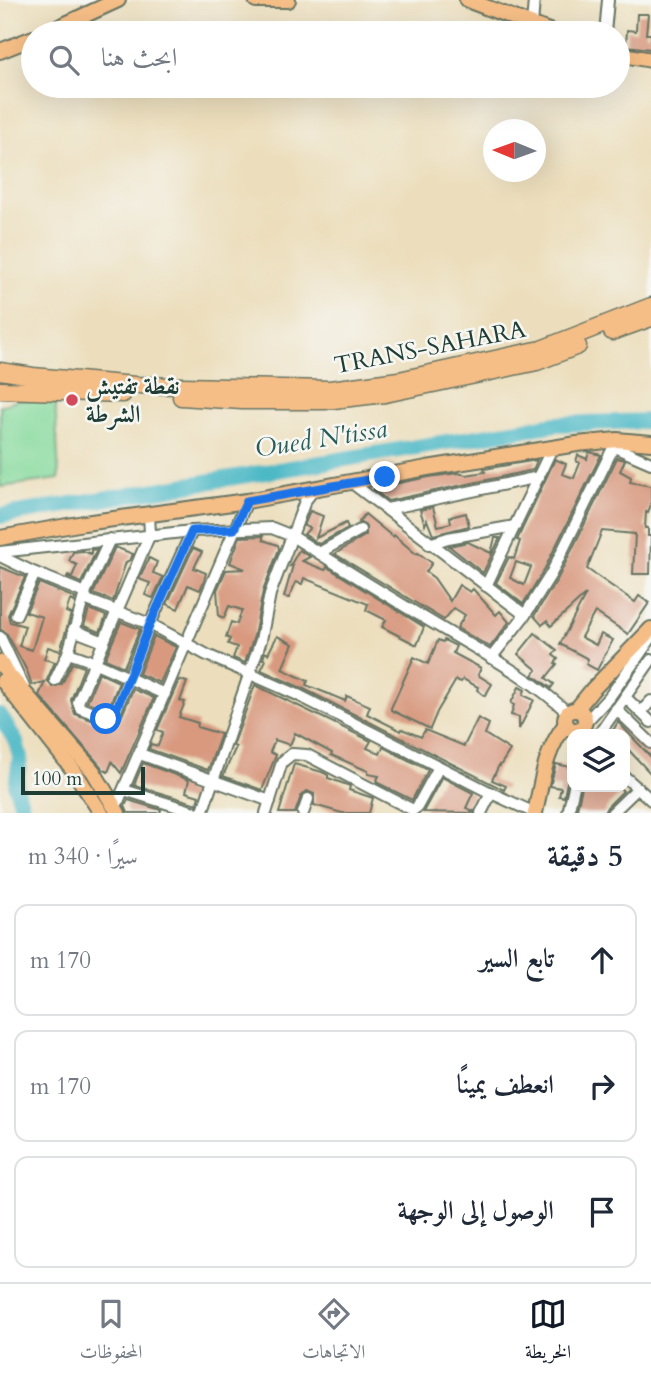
<!DOCTYPE html>
<html lang="ar">
<meta charset="utf-8">
<style>
body{margin:0;font-family:Cardo,Amiri,serif;background:#f2f2f3;color:#1f2937;direction:rtl}
.controls{position:absolute;right:21px;bottom:21px;display:grid;overflow:hidden;border-radius:14px;box-shadow:0 7px 28px #0002}
.controls button{width:63px;height:63px;display:grid;place-items:center;padding:0;border:0;border-bottom:2px solid #e0e1e3;background:#fff;color:#1f2937;font:35px sans-serif}
.compass{position:absolute;left:483px;top:119px;width:63px;height:63px;border-radius:50%;background:#fff;box-shadow:0 7px 28px #0002;rotate:271deg}
.scale{position:absolute;left:21px;bottom:18px;width:124px;box-sizing:border-box;padding-left:7px;border:4px solid #1f3d34;border-top:0;font-size:19px;line-height:24px;white-space:nowrap;color:#1f3d34;-webkit-text-stroke:5px #f6f6f2;paint-order:stroke}
.stop{position:absolute;width:21px;height:21px;margin:-16px;border:5px solid #1a73e8;border-radius:50%;background:#fff}
.stop.end{background:#1a73e8;border-color:#fff;box-shadow:0 2px 7px #0008}
.list{margin:0;padding:0;list-style:none}
h2{display:flex;justify-content:space-between;align-items:center;height:91px;margin:0;padding:0 28px;font-size:30px}
h2 small{font-size:23px;font-weight:400;color:#747a83}
.list li{display:grid;grid-template-columns:46px 1fr auto;gap:21px;align-items:center;box-sizing:border-box;height:112px;margin:0 14px 14px;padding:0 14px;border:2px solid #e0e1e3;border-radius:14px}
.list b{display:block;font-size:26px;white-space:nowrap}
.list em{font-size:23px;font-style:normal;color:#747a83}
.icon{flex:none;width:38px;height:38px;fill:none;stroke:currentColor;stroke-width:2;stroke-linecap:round;stroke-linejoin:round}
.map{position:relative;flex:none;width:651px;height:813px;overflow:hidden;direction:ltr}
.search{position:absolute;background:#fff;box-shadow:0 7px 28px #0002;left:21px;right:21px;top:21px;height:77px;display:flex;align-items:center;gap:18px;box-sizing:border-box;padding:0 24px;border-radius:38px;color:#747a83;font-size:26px}
.sheet{height:469px;background:#fff}
nav{display:flex;justify-content:space-around;align-items:center;box-sizing:border-box;height:98px;border-top:2px solid #e0e1e3;background:#fff;font-size:19px;color:#747a83}
nav a{display:grid;justify-items:center;gap:4px}
nav .on{color:#111827}
.map>svg:first-child{display:block}
</style>
<div class="map">
<svg width="651" height="813" viewBox="0 0 651 813">
<rect width="100%" height="100%" fill="#f6f6f2"/>
<filter id="ink" filterUnits="userSpaceOnUse"><feTurbulence type="fractalNoise" baseFrequency=".0143" numOctaves="2"/><feDisplacementMap in="SourceGraphic" scale="14" xChannelSelector="R" yChannelSelector="G"/><feConvolveMatrix kernelMatrix="1 2 1 2 8 2 1 2 1" color-interpolation-filters="sRGB"/></filter>
<filter id="wash" filterUnits="userSpaceOnUse"><feTurbulence type="fractalNoise" baseFrequency=".00686" numOctaves="4" result="noise"/><feDisplacementMap in="SourceGraphic" scale="28" xChannelSelector="R" yChannelSelector="G"/><feGaussianBlur stdDeviation="1.57" result="paint"/><feColorMatrix in="noise" values="0 0 0 0 0 0 0 0 0 0 0 0 0 0 0 0 0 1.4 0 .05"/><feComposite in="paint" operator="in"/></filter>
<g filter="url(#wash)">
<rect width="100%" height="100%" fill="#ecdebc"/>
<path fill="#87da9d" stroke="#538c68" stroke-width="2" d="M55 398 59 479 0 487V406L17 400Z"/>
<g fill="none" stroke-linecap="round" stroke-linejoin="round">
<g stroke="#4ab7c5" stroke-width="16">
<path d="M0 516 556 424 651 421"/>
<path d="M0 715 16 742 20 757 16 787 24 813"/>
</g>
</g>
<g id="blocks">
<g fill="#d8997f" fill-rule="evenodd">
<path d="M637 14H648L646 34H651V49L626 46 627 30 636 31Z"/>
<path d="M589 452 601 455 544 570 523 604 496 583 509 557 514 559 520 541 517 540 555 459 566 464 562 474 574 478 580 463 576 461 578 455 587 459ZM516 562 531 567 524 585 510 578Z"/>
<path d="M617 458 625 460 620 471 631 477 630 482 651 486V504L648 513 646 512 645 528H648V536H651L650 574H633L635 534 602 531 587 569 635 602 639 596 649 603 628 634 595 612 581 637 596 645 601 634 613 640 597 670 586 664 588 659 560 644 586 594 551 626 547 621 542 625 534 616 558 578Z"/>
<path d="M537 460 533 470 388 501 374 490V488L429 477 458 473 466 475 485 472 484 469Z"/>
<path d="M433 507 438 526 451 523 450 517 466 513 469 526 433 535 427 520 425 525 420 510Z"/>
<path d="M310 511 323 516 316 538 346 523 348 528 319 544 304 534 310 528 304 526Z"/>
<path d="M365 514 393 537 394 535 416 554 418 553 432 563 426 572 434 578 450 601 459 585 470 592 473 589 496 615 500 611 509 622 490 647 457 628 465 615 454 608 444 620 335 554 366 535V526L359 522Z"/>
<path d="M263 536V540L278 545 279 549 263 591 254 636 245 663 233 658 237 647 228 644 230 639 226 637 231 622 237 624 242 610 229 606 224 618 219 616 217 590 226 570 245 569 230 563 240 537Z"/>
<path d="M495 538H500L483 573 449 546 468 542 491 553Z"/>
<path d="M115 547 133 554 130 560 126 562 113 601 93 594Z"/>
<path d="M193 548 202 552 194 568 206 573 204 581 200 590 188 585 178 609 167 604Z"/>
<path d="M97 549 81 583 67 577 68 575 72 577 77 565 69 561 73 552 83 551 91 554V550Z"/>
<path d="M299 550 310 557 302 561 325 570 327 567 424 627 417 645 382 627 386 620 366 610 368 604 304 578 302 584 296 582 289 598 284 597 293 565 290 566Z"/>
<path d="M149 558 157 562 153 573 163 577 153 598 145 595 150 583 139 579Z"/>
<path d="M0 567 25 577 8 615 10 622 25 626 19 646 32 650 42 617 26 612 39 583 75 598 74 602 70 600 66 612 71 614 60 651 48 647 44 659 55 662 47 680 52 687 62 684 72 663 84 667 71 700 75 714 111 727 121 718 133 689 154 698 121 773 112 762 108 772 104 770 39 695 45 682 32 685 27 671 7 634 0 629Z"/>
<path d="M89 609 106 616 100 632 84 626Z"/>
<path d="M121 622 140 629 124 667 105 659Z"/>
<path d="M535 633 557 650 553 655 558 659 555 663 557 664 546 678 554 684 551 688 533 675 537 670 518 654Z"/>
<path d="M154 636 176 647 160 683 139 674Z"/>
<path d="M277 636 293 644 282 669 308 681 306 685 326 693 345 701 347 696 370 706 367 714 401 731 402 729 421 737 425 730 464 746 478 718 489 724 485 734 510 750 500 766 499 765 492 780 506 786 504 790 302 688 261 670 266 660 263 659 265 652 268 654Z"/>
<path d="M438 640 443 642 444 640 456 646 453 653 481 668 478 675 492 684 485 696 477 690 478 687 463 679 461 682 456 680 437 712 430 729 391 710V708L414 657 428 664Z"/>
<path d="M99 673 119 682 108 710 87 702Z"/>
<path d="M179 680 187 682 180 701 185 702 179 717 198 723 197 727 221 734 208 770 149 749 151 744 158 746 163 732 157 730Z"/>
<path d="M255 685 371 741 367 748 380 754 383 747 428 770 412 800 376 782 379 776 368 774V771L331 755 332 753 295 733 290 745 275 740 270 752 276 755 262 790 223 776 236 747 233 746Z"/>
<path d="M519 687 525 690 523 695 534 700 519 729V717L511 715 514 705 511 703Z"/>
<path d="M618 722 651 757V774L625 746V734H611Z"/>
<path d="M143 763 189 780 186 792 199 796 197 804 134 785Z"/>
<path d="M294 764 322 772 328 775V778L350 786 349 790 373 798 369 813H342L314 805V794L307 791 301 796 295 813H279Z"/>
<path d="M556 764 570 767 564 797 559 796 561 788 550 786Z"/>
<path d="M442 777 473 793 466 808 474 811 473 813 423 812Z"/>
<path d="M582 787H619L623 791 607 807 604 813H576Z"/>
<path d="M128 800 161 810 160 813H128L125 806Z"/>
</g>
</g>
</g>
<g filter="url(#ink)">
<use href="#blocks" fill-opacity="0" stroke="#677564" stroke-width="2"/>
<g fill="none" stroke-linecap="round" stroke-linejoin="round">
<g stroke="#677564" stroke-width="14">
<g id="minor">
<path d="M532 25 534 0"/>
<path d="M605 33 608 0"/>
<path d="M614 447 651 463"/>
<path d="M352 483 525 615"/>
<path d="M315 488 305 501 292 536C342 568 392 599 443 629 487 655 531 678 568 713"/>
<path d="M387 509 539 477"/>
<path d="M149 514 150 534 78 702 80 708 109 719 114 715 150 624 192 531"/>
<path d="M429 544 448 538 515 526"/>
<path d="M0 552 192 531 272 528 292 536 270 594 261 640 202 813"/>
<path d="M319 553 360 530"/>
<path d="M0 556 35 573 85 593 87 600 150 624 207 655 298 695 491 793 535 813"/>
<path d="M486 586 552 448"/>
<path d="M16 615 35 573"/>
<path d="M73 630 104 642"/>
<path d="M0 637 24 687"/>
<path d="M68 653C102 663 132 681 165 694"/>
<path d="M491 658 525 615 551 574 617 440"/>
<path d="M55 680 68 653 85 593 110 539"/>
<path d="M625 697 651 722"/>
<path d="M616 709 651 743"/>
<path d="M641 712 651 701"/>
<path d="M584 724 610 696 651 638"/>
<path d="M599 734 651 660"/>
<path d="M140 754 270 801"/>
<path d="M625 777 651 800"/>
<path d="M124 790 198 813"/>
<path d="M115 809 247 501"/>
<path d="M266 813 282 762 292 754 307 755 413 810 417 807 439 767"/>
<path d="M303 813 308 799"/>
<path d="M481 813 491 793"/>
<path d="M568 813 574 787"/>
<path d="M612 813 638 788"/>
</g>
</g>
<g stroke="#677564" stroke-width="18">
<g id="major">
<path d="M256 0H288"/>
<path d="M467 0 554 33"/>
<path d="M46 33 118 0"/>
<path d="M0 51 33 38"/>
<path d="M618 54 651 60"/>
<path d="M0 538 84 523 247 501 427 468 577 444 617 440 651 443"/>
<path d="M0 662 9 675 93 771 118 813"/>
<path d="M3 681 74 771 101 813"/>
<path d="M576 710 592 690 651 629"/>
<circle cx="575" cy="720" r="10"/>
<path d="M535 813C542 781 545 750 566 724"/>
</g>
</g>
<g stroke="#677564" stroke-width="19">
<g id="highway">
<path d="M612 332 651 318"/>
<path d="M0 371 33 376 135 385 330 389 399 380 541 349 651 306"/>
<path d="M0 390 123 394"/>
<path d="M181 397 242 401H325L385 394 537 362 578 346"/>
</g>
</g>
<use href="#minor" stroke="#fff" stroke-width="10"/>
<use href="#major" stroke="#f6be87" stroke-width="14"/>
<use href="#highway" stroke="#f6be87" stroke-width="16"/>
</g>
</g>
<g fill="none" stroke-linecap="round" stroke-linejoin="round" filter="url(#ink)">
<path stroke="#1a73e8" stroke-width="9" d="M106 719 114 715 150 624 192 531 234 529 247 501 385 477"/>
</g>
<circle fill="#d1495b" stroke="#f6f6f2" stroke-width="2.5" cx="72" cy="400" r="7"/>
<g text-anchor="middle" stroke-width="5" stroke-linejoin="round" paint-order="stroke">
<g font-size="24" fill="#1f3d34" stroke="#f6f6f2">
<text transform="translate(430 347) rotate(-11)" y="8">TRANS-SAHARA</text>
</g>
<g font-size="24" font-weight="bold" fill="#1f3d34" stroke="#f6f6f2" text-anchor="start">
<text x="86" y="394">نقطة تفتيش<tspan x="86" dy="28">الشرطة</tspan></text>
</g>
<g font-size="26" font-style="italic" fill="#2a5c58" stroke="#f6f6f2">
<text transform="translate(321 438) rotate(-9)" y="9">Oued N'tissa</text>
</g>
</g>
</svg>
<div class="controls">
<button><svg class="icon" aria-label="layers" viewBox="0 0 24 24"><path d="M12 4l9 5-9 5-9-5zM3 14l9 5 9-5"/></svg></button>
</div>
<svg class="compass" viewBox="-18 -18 36 36"><path d="M0-13l5 13h-10z" fill="#e53935"/><path d="M0 13l5-13h-10z" fill="#747a83"/></svg>
<div class="scale">100 m</div>
<div class="stop" style="left:106px;top:719px"></div>
<div class="stop end" style="left:385px;top:477px"></div>
<div class="search"><svg class="icon" aria-label="search" viewBox="0 0 24 24"><circle cx="10" cy="10" r="6"/><path d="M15 15l6 6"/></svg>ابحث هنا</div>
</div>
<section class="sheet">
<h2>5 دقيقة<small>سيرًا · 340 m</small></h2>
<ul class="list">
<li><svg class="icon" aria-label="ahead" viewBox="0 0 24 24"><path d="M12 20V5M6 11l6-6 6 6"/></svg><div><b>تابع السير</b></div><em>170 m</em></li>
<li><svg class="icon" aria-label="right" viewBox="0 0 24 24"><path d="M7 20v-9h11M14 6l5 5-5 5"/></svg><div><b>انعطف يمينًا</b></div><em>170 m</em></li>
<li><svg class="icon" aria-label="arrive" viewBox="0 0 24 24"><path d="M6 21V4h12l-3 4 3 4H6"/></svg><div><b>الوصول إلى الوجهة</b></div></li>
</ul>
</section>
<nav>
<a class="on"><svg class="icon" aria-label="map" viewBox="0 0 24 24"><path d="M3 6l6-2 6 2 6-2v14l-6 2-6-2-6 2zM9 4v14M15 6v14"/></svg>الخريطة</a>
<a><svg class="icon" aria-label="directions" viewBox="0 0 24 24"><path d="M12 3l9 9-9 9-9-9zM9 14v-3h6M13 9l2 2-2 2"/></svg>الاتجاهات</a>
<a><svg class="icon" aria-label="saved" viewBox="0 0 24 24"><path d="M7 4h10v16l-5-4-5 4z"/></svg>المحفوظات</a>
</nav>
